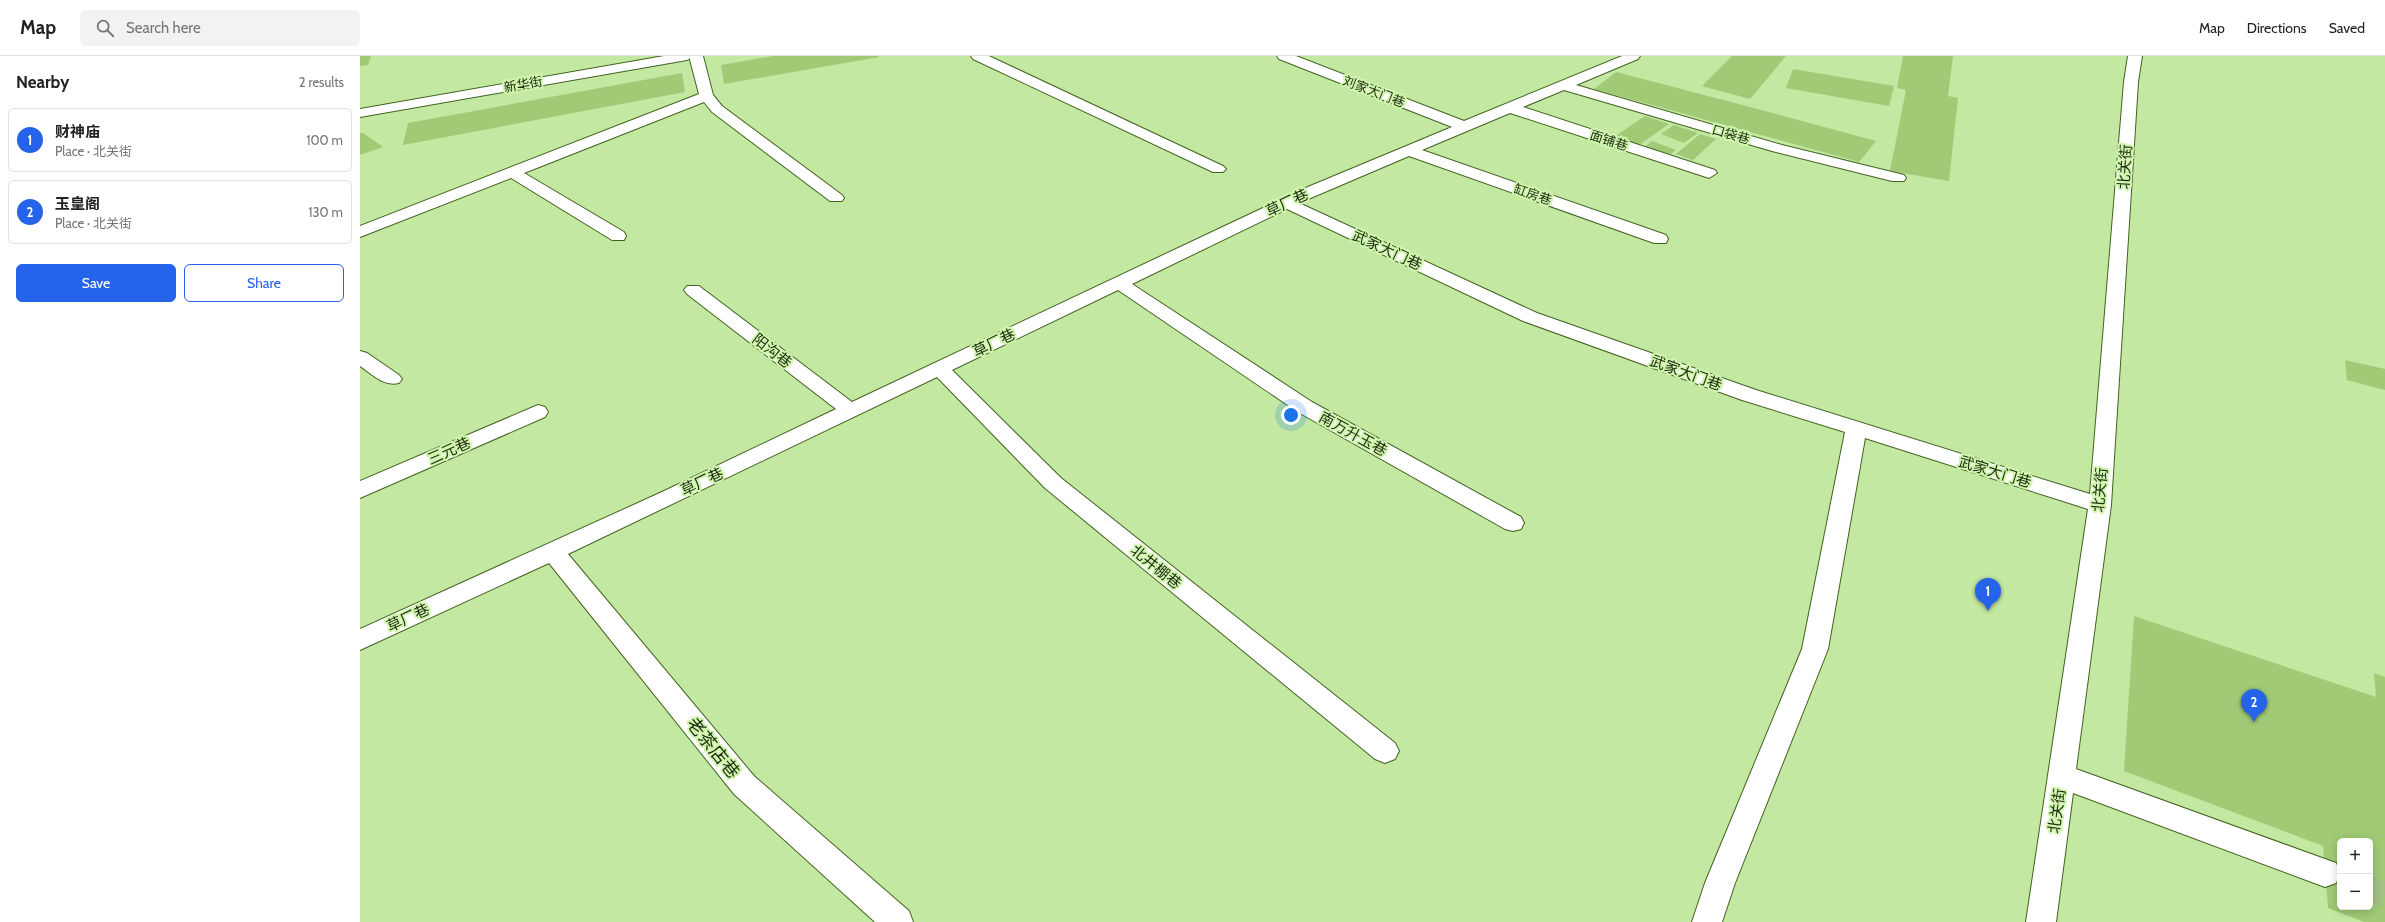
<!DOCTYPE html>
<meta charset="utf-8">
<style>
body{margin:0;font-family:Cabin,"Noto Sans SC",sans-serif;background:#f2f2f2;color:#222}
.controls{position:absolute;right:12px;bottom:12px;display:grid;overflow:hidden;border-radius:6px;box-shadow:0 2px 10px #0003}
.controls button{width:36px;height:36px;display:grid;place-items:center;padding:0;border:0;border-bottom:1px solid #e0e0e0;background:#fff;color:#222;font:20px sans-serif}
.you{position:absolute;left:931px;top:359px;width:14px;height:14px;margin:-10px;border:3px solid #fff;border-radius:50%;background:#1a73e8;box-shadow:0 0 0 6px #1a73e833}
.badge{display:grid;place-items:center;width:26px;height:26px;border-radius:50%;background:#2563eb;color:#fff;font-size:13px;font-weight:700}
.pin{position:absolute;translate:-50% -33px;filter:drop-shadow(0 1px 2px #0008)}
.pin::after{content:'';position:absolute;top:21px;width:14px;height:12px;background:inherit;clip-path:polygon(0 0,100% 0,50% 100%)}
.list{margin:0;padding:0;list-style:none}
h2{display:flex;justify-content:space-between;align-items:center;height:52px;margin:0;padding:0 16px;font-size:17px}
h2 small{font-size:13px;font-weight:400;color:#767676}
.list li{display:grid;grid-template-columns:26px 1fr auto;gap:12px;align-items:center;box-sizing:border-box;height:64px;margin:0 8px 8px;padding:0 8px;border:1px solid #e0e0e0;border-radius:6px}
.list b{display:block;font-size:15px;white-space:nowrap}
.list p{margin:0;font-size:13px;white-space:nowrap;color:#767676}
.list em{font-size:13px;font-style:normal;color:#767676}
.actions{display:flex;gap:8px;padding:12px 16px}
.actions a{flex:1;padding:9px 0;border:1px solid #2563eb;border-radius:6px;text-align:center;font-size:14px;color:#2563eb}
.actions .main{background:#2563eb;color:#fff}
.icon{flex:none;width:22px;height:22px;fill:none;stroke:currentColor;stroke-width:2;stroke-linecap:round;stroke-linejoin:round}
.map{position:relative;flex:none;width:2025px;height:866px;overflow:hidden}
header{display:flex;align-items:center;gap:24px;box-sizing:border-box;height:56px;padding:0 20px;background:#fff;border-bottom:1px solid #e0e0e0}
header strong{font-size:19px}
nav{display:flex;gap:22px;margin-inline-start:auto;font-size:14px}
.search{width:280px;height:36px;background:#f2f2f2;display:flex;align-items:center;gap:10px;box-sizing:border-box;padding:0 14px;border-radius:6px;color:#767676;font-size:15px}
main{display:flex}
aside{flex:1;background:#fff}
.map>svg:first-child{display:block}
</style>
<header>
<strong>Map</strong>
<div class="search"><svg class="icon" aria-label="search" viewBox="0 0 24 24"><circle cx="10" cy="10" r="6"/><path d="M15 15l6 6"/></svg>Search here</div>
<nav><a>Map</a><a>Directions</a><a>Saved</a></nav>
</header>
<main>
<aside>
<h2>Nearby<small>2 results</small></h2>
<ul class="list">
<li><span class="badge">1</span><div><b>财神庙</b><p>Place · 北关街</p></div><em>100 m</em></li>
<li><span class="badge">2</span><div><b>玉皇阁</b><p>Place · 北关街</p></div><em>130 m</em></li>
</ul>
<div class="actions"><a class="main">Save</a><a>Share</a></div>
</aside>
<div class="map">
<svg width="2025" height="866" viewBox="0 0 2025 866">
<rect width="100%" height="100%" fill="#c3e8a1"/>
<g fill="#a0ca76" fill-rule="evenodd">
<path d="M0 0H11L8 9 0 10Z"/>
<path d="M413 0H518L519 1 364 28 361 9Z"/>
<path d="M1372 0H1426L1390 43 1342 30Z"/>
<path d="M1543 0H1593L1588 40 1598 42 1589 125 1530 115 1546 34 1537 32Z"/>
<path d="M1433 13 1534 30 1529 50 1426 32Z"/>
<path d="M1256 16 1394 52 1516 85 1499 106 1234 33Z"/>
<path d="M322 17 325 36 43 89 48 67Z"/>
<path d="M1285 60 1309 68 1279 89 1254 81Z"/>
<path d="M1314 69 1338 77 1324 87 1301 78Z"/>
<path d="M0 77H3L23 91 0 99Z"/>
<path d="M1340 78 1356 83 1333 104 1316 98Z"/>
<path d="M1292 85 1316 94 1308 100 1283 92Z"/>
<path d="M1985 304 2025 313V334L1987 324Z"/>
<path d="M1774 560 2016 641 2014 617 2025 621V866H2004L1968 852 1963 790 1764 715ZM1980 785H2010V851H1980Z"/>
</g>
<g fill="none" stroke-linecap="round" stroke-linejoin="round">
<path stroke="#a2c284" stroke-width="26" stroke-dasharray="26 14" stroke-linecap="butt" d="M2010 833 2025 838"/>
<g stroke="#436220" stroke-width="2">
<g id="minor">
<path d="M329 0H343L353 39 362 50 482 139 484 142 482 145H470L352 56 344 46 164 117 264 176 266 180 264 184H252L151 122 0 181V170L339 38Z"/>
<path d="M611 0H629L863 110 866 113 863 116H853L613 3Z"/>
<path d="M917 0H936L1104 65 1262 0H1280L1278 3 1216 29 1422 89 1544 119 1546 122 1544 125H1532L1412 95 1204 34 1163 51 1355 114 1357 117 1349 122 1343 120 1150 57 1062 94 1306 179 1308 183 1306 187H1294L1049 100 939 147 1177 257 1396 334 1730 438 1764 26 1768 0H1782L1778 26 1751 449 1716 713 1976 807 1980 817 1976 827 1965 831 1713 737 1696 866H1666L1728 453 1505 382 1468 593 1375 827 1362 866H1332L1345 827 1442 593 1485 376 1382 344 1163 265 927 153 772 228 952 346 1161 461 1164 467 1161 473 1153 475 1145 473 938 356 758 234 592 314 701 422 1035 687 1039 695 1035 703 1025 707 1015 703 685 432 577 321 208 498 394 720 549 855 553 866H515L374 738 189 507 0 594V573L302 436 476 353 327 238 324 234 327 230H339L492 346 943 133 1092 71 919 3Z"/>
<path d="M0 295 7 297 39 319 42 323 39 327C24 331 12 318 0 310Z"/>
<path d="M178 349 185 351 188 356 185 361 0 442V425Z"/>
</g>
</g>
<g stroke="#436220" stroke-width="2">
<path id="secondary" d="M304 0H334L327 4 0 61V53Z"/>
</g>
<use href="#minor" fill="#fff" fill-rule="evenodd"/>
<use href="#secondary" fill="#fff" fill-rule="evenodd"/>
</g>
<g text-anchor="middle" stroke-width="4" stroke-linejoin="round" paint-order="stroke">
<g font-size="13" fill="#1e2c10" stroke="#d0f5ae">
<text transform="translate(163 28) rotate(-10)" y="5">新华街</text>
<text transform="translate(1014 35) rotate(21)" y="5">刘家大门巷</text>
<text transform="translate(1371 78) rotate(16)" y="5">口袋巷</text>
<text transform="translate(1249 84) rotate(18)" y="5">面铺巷</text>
<text transform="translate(1173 138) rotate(19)" y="5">缸房巷</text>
</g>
<g font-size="15" fill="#1e2c10" stroke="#d0f5ae">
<text transform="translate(1765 111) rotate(-86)" y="5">北关街</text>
<text transform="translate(927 147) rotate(-25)" y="5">草厂巷</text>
<text transform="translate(1027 194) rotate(25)" y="5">武家大门巷</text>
<text transform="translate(634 287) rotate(-26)" y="5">草厂巷</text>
<text transform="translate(412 295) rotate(38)" y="5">阳沟巷</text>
<text transform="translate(1326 317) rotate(20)" y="5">武家大门巷</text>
<text transform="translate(993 378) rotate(29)" y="5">南万升玉巷</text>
<text transform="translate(89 395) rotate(-24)" y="5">三元巷</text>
<text transform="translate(1635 416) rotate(17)" y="5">武家大门巷</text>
<text transform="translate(342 426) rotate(-25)" y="5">草厂巷</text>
<text transform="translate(1740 434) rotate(-85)" y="5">北关街</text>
<text transform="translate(796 511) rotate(39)" y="5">北井棚巷</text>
<text transform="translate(48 562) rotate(-25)" y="5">草厂巷</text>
<text transform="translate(1697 755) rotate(-82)" y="5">北关街</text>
</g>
<g font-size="18" fill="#1e2c10" stroke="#d0f5ae">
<text transform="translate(353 692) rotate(51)" y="6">老茶店巷</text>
</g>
</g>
</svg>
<div class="controls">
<button>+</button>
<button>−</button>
</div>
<div class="you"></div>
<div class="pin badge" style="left:1628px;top:555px">1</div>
<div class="pin badge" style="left:1894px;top:666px">2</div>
</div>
</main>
